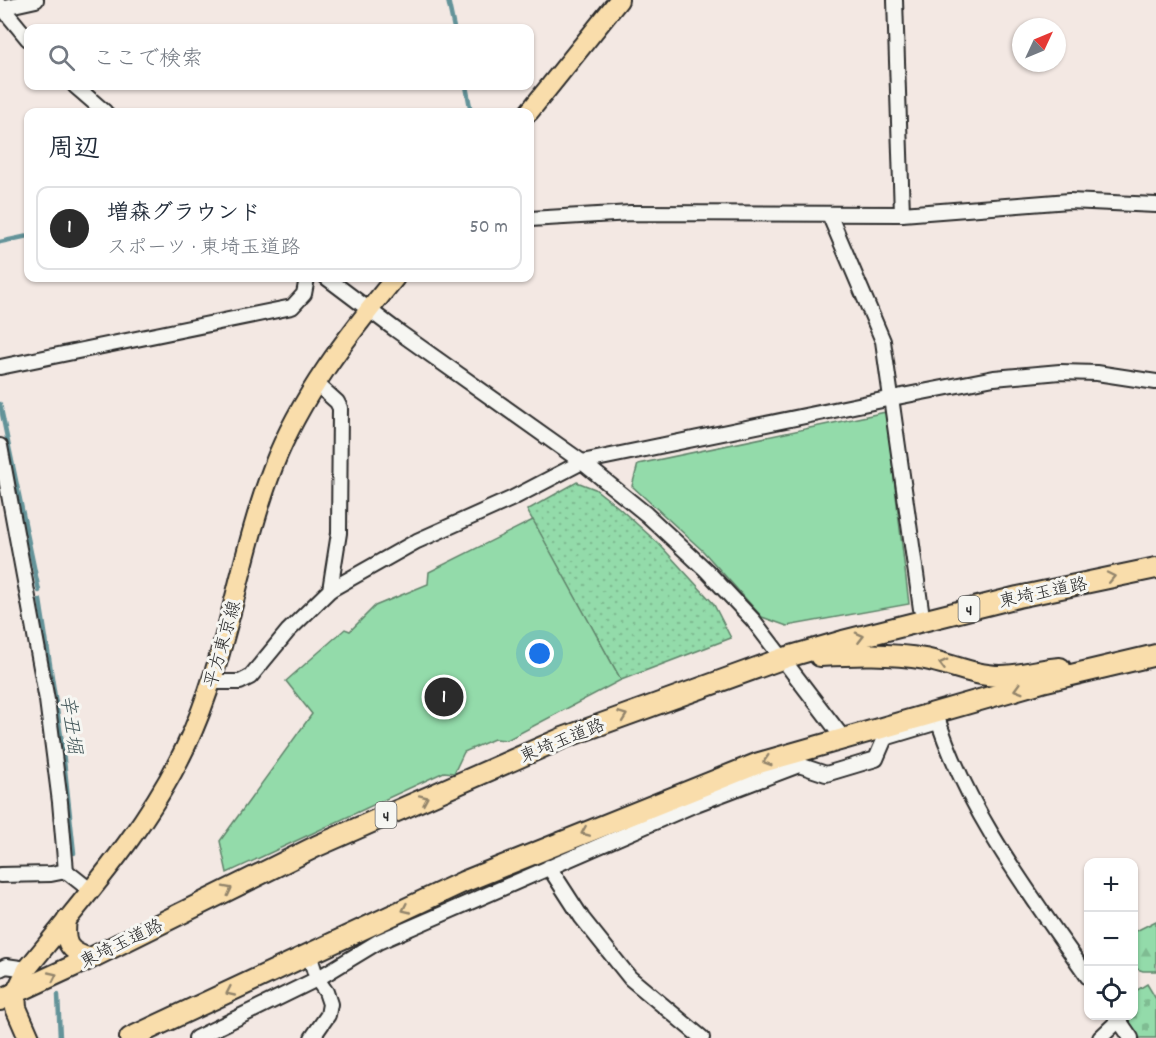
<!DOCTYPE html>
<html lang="ja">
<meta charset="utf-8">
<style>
body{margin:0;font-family:Dekko,"Klee One",sans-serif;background:#f6f6f7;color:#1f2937}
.controls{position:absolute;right:18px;bottom:18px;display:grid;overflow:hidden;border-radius:12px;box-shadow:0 2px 4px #0004}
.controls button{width:54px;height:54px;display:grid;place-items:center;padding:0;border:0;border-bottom:2px solid #e0e1e3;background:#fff;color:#1f2937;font:30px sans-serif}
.compass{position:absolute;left:1012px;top:18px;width:54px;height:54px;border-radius:50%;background:#fff;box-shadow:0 2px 4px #0004;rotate:46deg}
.you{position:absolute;left:540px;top:654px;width:21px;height:21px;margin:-15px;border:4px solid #fff;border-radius:50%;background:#1a73e8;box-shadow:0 0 0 9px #1a73e833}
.badge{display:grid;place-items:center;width:39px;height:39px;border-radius:50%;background:#2b2b2b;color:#fff;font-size:20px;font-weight:700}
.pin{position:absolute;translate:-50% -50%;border:3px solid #fff;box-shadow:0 2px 6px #0006}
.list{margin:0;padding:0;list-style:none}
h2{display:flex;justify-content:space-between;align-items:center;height:78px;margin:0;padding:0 24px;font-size:26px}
h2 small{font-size:20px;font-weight:400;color:#747a83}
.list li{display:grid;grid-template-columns:39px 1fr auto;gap:18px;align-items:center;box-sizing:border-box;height:84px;margin:0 12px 12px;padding:0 12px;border:2px solid #e0e1e3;border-radius:12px}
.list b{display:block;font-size:22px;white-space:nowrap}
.list p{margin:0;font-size:20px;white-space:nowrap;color:#747a83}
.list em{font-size:20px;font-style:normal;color:#747a83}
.icon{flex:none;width:33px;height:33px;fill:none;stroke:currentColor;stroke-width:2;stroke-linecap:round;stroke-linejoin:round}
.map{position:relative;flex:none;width:1156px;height:1038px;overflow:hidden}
.search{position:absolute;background:#fff;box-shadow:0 2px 4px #0004;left:24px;top:24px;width:510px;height:66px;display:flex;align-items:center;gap:15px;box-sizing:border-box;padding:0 21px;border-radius:12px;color:#747a83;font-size:22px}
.panel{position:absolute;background:#fff;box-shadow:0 2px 4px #0004;left:24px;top:108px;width:510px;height:174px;border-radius:12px}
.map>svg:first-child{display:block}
</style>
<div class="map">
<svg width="1156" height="1038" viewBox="0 0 1156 1038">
<defs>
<pattern id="grass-dots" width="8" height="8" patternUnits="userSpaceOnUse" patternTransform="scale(1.5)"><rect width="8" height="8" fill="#93dbaa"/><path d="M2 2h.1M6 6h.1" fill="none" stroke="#7fbc92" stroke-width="1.8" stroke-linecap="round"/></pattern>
<pattern id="forest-firs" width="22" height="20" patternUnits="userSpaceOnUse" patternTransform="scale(1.5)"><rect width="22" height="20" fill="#93dbaa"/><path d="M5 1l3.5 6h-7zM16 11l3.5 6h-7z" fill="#7fbc92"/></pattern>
<pattern id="cemetery-stones" width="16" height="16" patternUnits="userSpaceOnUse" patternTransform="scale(1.5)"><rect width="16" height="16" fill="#93dbaa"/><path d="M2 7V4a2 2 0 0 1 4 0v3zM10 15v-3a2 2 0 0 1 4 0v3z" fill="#7fbc92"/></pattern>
</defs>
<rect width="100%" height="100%" fill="#f3e8e3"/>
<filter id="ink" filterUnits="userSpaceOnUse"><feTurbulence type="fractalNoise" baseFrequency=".0167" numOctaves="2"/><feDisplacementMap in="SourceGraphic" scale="12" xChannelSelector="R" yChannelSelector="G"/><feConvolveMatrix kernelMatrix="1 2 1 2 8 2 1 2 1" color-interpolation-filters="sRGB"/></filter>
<g filter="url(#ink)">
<path fill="url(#grass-dots)" stroke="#5f836a" stroke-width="1.5" d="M577 482 595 489 618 507 659 544 713 603 731 638 621 680 527 510Z"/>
<path fill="url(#forest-firs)" stroke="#5f836a" stroke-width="1.5" d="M1156 921V971H1143L1134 968V932Z"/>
<path fill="url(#cemetery-stones)" stroke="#5f836a" stroke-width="1.5" d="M1147 984 1156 999V1038H1140L1125 1016H1134V992Z"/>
<g fill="#93dbaa" stroke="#5f836a" stroke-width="1.5">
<path d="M886 412 909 604 787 626 762 617 703 551 632 486 638 464Z"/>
<path d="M533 520 621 680 507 740 494 739 464 752 454 773 444 772 227 873 220 841 312 714 286 681 345 629 350 631 375 606 428 584 429 572Z"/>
</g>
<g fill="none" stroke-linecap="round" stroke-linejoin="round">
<g stroke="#639399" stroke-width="4.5">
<path d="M448 0 454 28"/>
<path d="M466 86 471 112"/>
<path d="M0 242 28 236"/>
<path d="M0 404 39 591"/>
<path d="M40 600 62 742 74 853"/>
<path d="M58 995 60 1038"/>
</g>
<g stroke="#2b2b2b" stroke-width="18">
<g id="minor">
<path d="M895 0 902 214"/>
<path d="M0 5 28 39"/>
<path d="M0 8 36 0"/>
<path d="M75 86 105 112"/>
<path d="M829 214 883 341 921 609"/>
<path d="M530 219 631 213 902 214 1069 201 1156 205"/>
<path d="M327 278 396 330 582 462 646 514 706 570 753 620 843 738"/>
<path d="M0 367 292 307 304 294 307 278"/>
<path d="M0 446 47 700 60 802 66 871 90 890"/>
<path d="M330 590 417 541 511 499 582 462 892 398 994 378 1060 372 1097 373 1156 382"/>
<path d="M212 682H240L250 677 288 631 330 590 339 533 340 408 337 402 317 384"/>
<path d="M936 714C967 812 1030 894 1088 977"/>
<path d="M549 867 582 918 630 978 702 1038"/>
<path d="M0 875 51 874 66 871"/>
<path d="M309 954 317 979 326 992 330 1004 328 1015 312 1038"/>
<path d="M0 969 6 966 27 969"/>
<path d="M1116 1016 1131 1038"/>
<path d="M196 1038 317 979 378 942 696 804 799 765 826 774 876 759 885 738 938 722"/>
<path d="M1100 1038 1119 1020"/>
</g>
</g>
<g stroke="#2b2b2b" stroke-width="22">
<g id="major">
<path d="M529 112 619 0"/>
<path d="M67 919C64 943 67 951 91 958"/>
<path d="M15 993 27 969C83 899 146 830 185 748 228 659 238 559 273 467 300 397 348 335 395 278"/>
</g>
</g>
<g stroke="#2b2b2b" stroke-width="24">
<g id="highway">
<path d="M820 656C855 654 890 653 925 659 950 664 975 676 1001 676 1021 676 1041 669 1060 668"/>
<path d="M15 993 16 1008 29 1038"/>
<path d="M0 1000 91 958 317 846 563 738 784 658 843 641 1018 597 1156 568"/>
<path d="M130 1038 463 882 759 763 1046 681 1156 655"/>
</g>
</g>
<use href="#minor" stroke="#f6f6f2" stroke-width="14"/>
<use href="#major" stroke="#f9ddab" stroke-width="18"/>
<use href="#highway" stroke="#f9ddab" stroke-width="20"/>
</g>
<defs><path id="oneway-chevron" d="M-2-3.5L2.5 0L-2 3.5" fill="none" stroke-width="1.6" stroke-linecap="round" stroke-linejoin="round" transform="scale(1.5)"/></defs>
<g stroke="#92846b">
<use href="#oneway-chevron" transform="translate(1111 577) rotate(-12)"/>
<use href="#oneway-chevron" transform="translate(860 637) rotate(-14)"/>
<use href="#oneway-chevron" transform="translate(943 664) rotate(-165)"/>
<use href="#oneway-chevron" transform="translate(1018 689) rotate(164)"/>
<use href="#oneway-chevron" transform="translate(623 716) rotate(-20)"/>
<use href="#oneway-chevron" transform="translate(767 761) rotate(163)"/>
<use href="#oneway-chevron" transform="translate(424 799) rotate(-24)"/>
<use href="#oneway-chevron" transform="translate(585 832) rotate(157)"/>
<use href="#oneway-chevron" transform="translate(228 890) rotate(-27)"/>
<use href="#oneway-chevron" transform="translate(406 909) rotate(155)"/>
<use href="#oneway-chevron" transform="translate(53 976) rotate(-25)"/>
<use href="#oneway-chevron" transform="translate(230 992) rotate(155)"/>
</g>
</g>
<g text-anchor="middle" stroke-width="6" stroke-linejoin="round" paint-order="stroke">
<g fill="#f6f6f2" stroke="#686867" stroke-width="1.5">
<rect x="958.5" y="596" width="21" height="26" rx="4.5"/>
<rect x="375.5" y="802" width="21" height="26" rx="4.5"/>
</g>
<g font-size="16" font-weight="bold" fill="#2b2b2b">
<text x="969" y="615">4</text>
<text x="386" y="821">4</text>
</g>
<g font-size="18" fill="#2b2b2b" stroke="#f6f6f2">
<text transform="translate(1043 592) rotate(-12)" y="6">東埼玉道路</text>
<text transform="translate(222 644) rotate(-74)" y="6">平方東京線</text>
<text transform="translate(562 740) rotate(-22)" y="6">東埼玉道路</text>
<text transform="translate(121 943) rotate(-26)" y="6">東埼玉道路</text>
</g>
<g font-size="20" font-style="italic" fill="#425659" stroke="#f6f6f2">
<text transform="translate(72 724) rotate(82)" y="7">辛丑堀</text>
</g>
</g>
</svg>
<div class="controls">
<button>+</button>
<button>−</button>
<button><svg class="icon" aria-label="locate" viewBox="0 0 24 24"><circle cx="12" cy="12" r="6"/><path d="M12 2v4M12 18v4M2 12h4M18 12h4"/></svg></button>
</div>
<svg class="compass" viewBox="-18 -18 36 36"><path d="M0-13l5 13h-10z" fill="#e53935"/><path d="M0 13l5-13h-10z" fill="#747a83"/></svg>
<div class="you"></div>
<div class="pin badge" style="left:444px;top:697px">1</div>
<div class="search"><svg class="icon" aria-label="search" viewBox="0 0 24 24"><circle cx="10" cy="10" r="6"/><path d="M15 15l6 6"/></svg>ここで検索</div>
<section class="panel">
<h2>周辺<small></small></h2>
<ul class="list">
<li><span class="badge">1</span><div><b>増森グラウンド</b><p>スポーツ · 東埼玉道路</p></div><em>50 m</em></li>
</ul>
</section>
</div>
